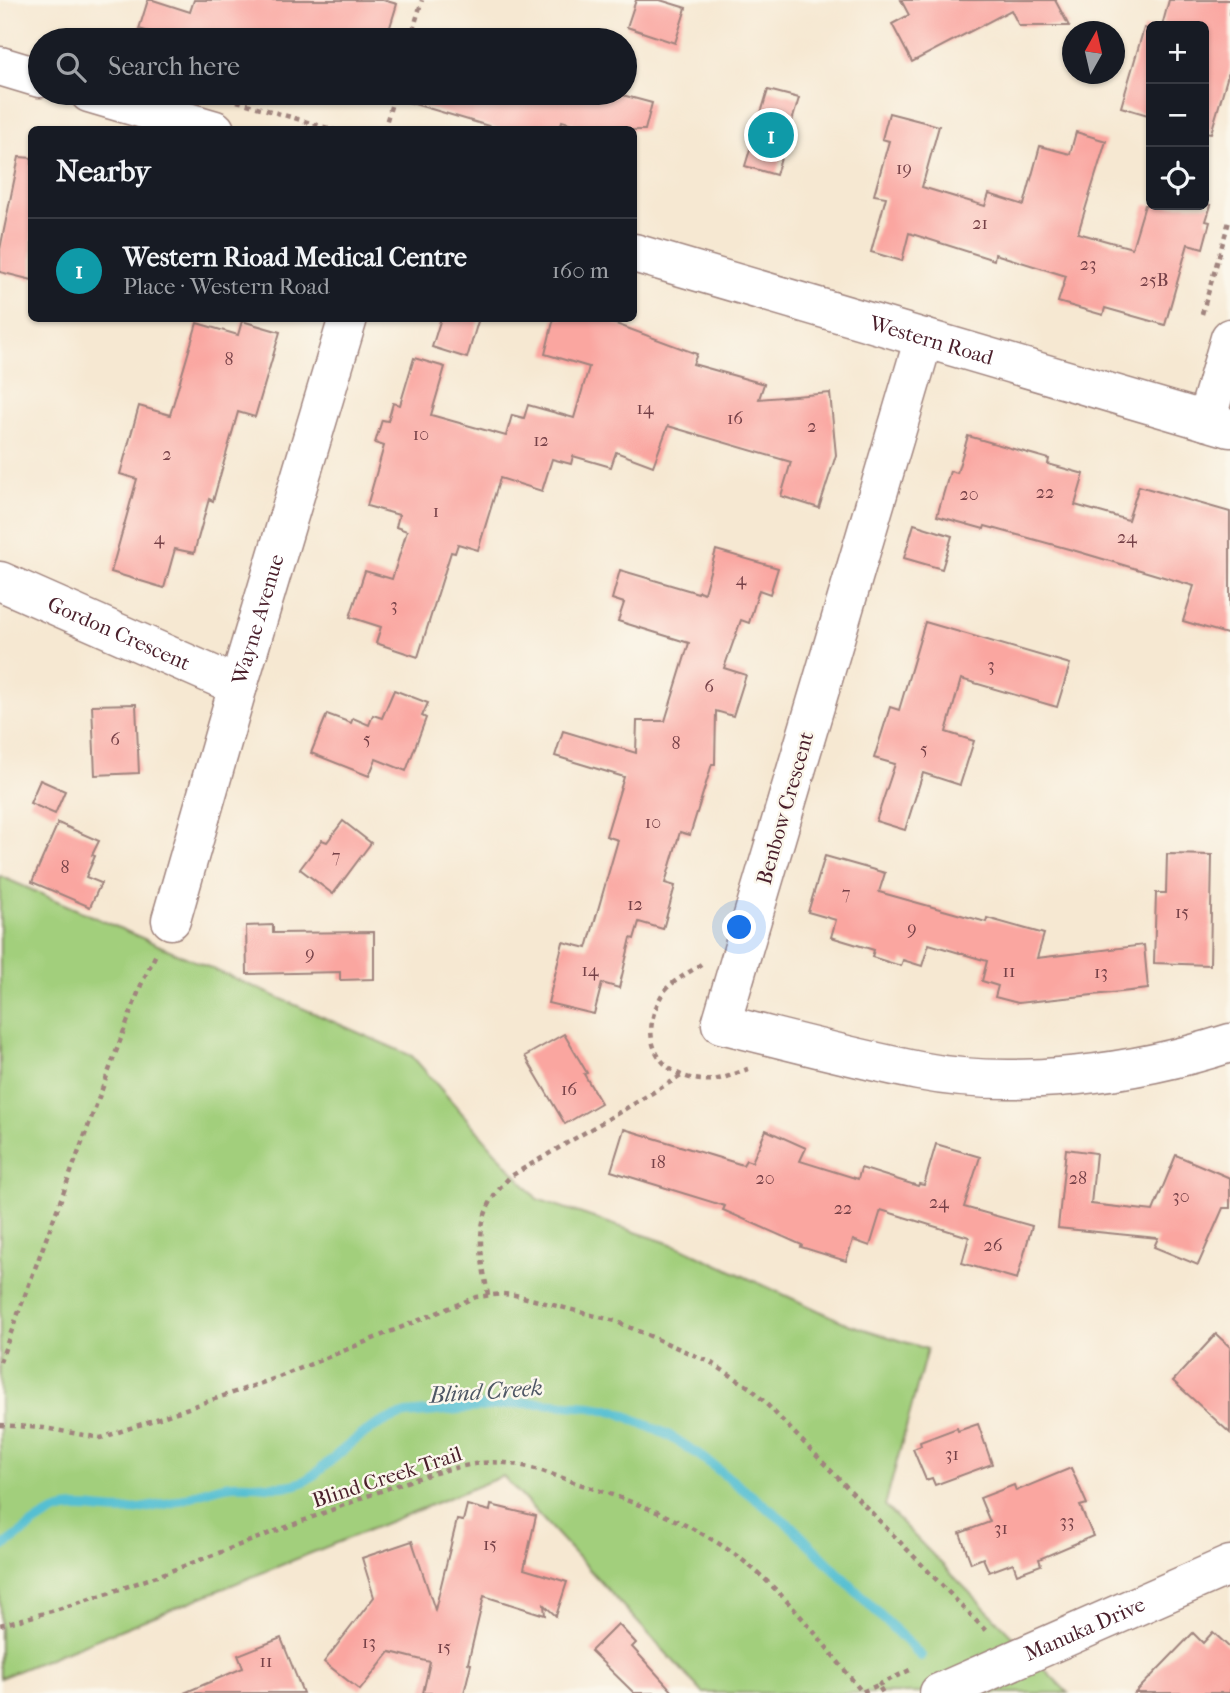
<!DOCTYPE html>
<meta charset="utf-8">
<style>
body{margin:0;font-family:"IM FELL French Canon",serif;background:#242831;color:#f1f3f6}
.controls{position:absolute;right:21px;top:21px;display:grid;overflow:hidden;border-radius:10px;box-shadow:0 2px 5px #0004}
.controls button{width:63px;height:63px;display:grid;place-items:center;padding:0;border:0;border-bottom:2px solid #363941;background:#171b24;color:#f1f3f6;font:35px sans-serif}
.compass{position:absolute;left:1062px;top:21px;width:63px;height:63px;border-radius:50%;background:#171b24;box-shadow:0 2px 5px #0004;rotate:8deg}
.you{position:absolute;left:740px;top:928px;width:24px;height:24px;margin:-18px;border:5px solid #fff;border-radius:50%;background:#1a73e8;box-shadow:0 0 0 10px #1a73e833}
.badge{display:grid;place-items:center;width:46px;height:46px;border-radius:50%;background:#7c3aed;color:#fff;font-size:23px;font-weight:700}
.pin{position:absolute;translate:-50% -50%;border:4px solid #fff;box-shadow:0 2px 7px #0006}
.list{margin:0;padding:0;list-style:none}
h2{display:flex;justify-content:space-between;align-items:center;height:91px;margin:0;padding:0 28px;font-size:30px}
h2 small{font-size:23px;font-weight:400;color:#9ea1a6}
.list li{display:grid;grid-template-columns:46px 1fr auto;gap:21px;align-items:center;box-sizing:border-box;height:105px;padding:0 28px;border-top:2px solid #363941}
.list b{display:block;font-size:26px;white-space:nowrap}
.list p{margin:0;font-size:23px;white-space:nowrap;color:#9ea1a6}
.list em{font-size:23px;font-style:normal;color:#9ea1a6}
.icon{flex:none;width:38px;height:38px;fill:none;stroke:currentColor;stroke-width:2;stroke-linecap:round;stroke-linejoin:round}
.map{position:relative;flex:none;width:1230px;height:1693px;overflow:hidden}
.search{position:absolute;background:#171b24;box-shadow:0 2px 5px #0004;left:28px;top:28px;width:609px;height:77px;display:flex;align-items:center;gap:18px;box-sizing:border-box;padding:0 24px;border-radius:38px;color:#9ea1a6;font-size:26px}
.panel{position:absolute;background:#171b24;box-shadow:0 2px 5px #0004;left:28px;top:126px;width:609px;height:196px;border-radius:10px}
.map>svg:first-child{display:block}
</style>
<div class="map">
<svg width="1230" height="1693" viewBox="0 0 1230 1693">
<rect width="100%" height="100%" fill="#fbf7ec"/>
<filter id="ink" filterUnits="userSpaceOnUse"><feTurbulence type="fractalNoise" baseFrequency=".0143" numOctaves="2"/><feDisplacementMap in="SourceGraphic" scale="14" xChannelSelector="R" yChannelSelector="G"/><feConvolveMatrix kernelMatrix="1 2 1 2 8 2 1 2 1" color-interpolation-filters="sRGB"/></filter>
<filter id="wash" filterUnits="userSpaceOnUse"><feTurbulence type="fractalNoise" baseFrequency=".00686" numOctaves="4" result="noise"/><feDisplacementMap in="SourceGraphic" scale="28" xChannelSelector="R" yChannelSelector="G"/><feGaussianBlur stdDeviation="1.57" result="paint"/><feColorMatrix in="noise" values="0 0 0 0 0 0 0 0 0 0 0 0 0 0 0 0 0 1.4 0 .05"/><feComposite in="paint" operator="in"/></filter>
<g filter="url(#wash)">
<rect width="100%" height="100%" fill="#f6e8d2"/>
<path fill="#a2cf7c" stroke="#767754" stroke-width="2" d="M0 876 412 1056 537 1199 680 1247 848 1324 927 1349 885 1506 1068 1693H703L503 1476 0 1678Z"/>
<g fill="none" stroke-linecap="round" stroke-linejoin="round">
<path stroke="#55bfd2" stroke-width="10" d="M0 1548C19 1537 38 1517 58 1511 82 1503 109 1514 133 1510 146 1508 161 1505 174 1502 192 1497 208 1489 225 1486 249 1481 276 1491 300 1483 311 1479 321 1469 330 1461 355 1440 373 1422 406 1414L521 1403H541L591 1407 615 1411 637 1421 668 1435 698 1454 792 1527 921 1656"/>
</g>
<g id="blocks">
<g fill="#faa6a0">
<path d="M148 0H153L190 12 194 0H383L397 4 386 40H177L139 29Z"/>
<path d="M636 0H660L686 8 675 43 627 27Z"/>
<path d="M901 0H1055L1069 26H1019L1011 10 912 62 892 24 909 15Z"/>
<path d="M1169 0H1230V68L1211 133 1204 132V26H1162Z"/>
<path d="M1144 28 1151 29V116L1121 107Z"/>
<path d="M768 90 799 98 776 175 745 166Z"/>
<path d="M403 93H615L652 103 645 130H593L562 121 560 130H502L401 100Z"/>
<path d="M889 113 939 126 922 187 985 206 989 194 1024 205 1040 146 1070 154 1076 132 1106 141 1078 233 1132 248 1145 205H1211L1206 221 1210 222 1203 248 1188 244 1165 325 1105 308 1103 315 1058 302 1066 276 995 254 994 260 909 233 902 261 871 252 886 197 874 195 889 141 882 139Z"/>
<path d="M19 157 32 158V280L0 272V249Z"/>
<path d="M441 318H479L467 358 432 347Z"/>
<path d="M554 318H600L697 354 693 364 764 384 759 399 830 393 836 455 819 508 781 496 791 462 668 426 653 466 616 452 611 467 573 456 571 464 552 459 542 491 500 478 478 550 458 544 455 553 451 552 418 657 376 643 381 627 350 617 365 571 392 579 407 531 396 527 399 515 367 506 384 446 375 443 382 420 388 421 393 403 400 405 414 358 445 367 431 415 506 436 512 415 524 418 528 405 574 418 589 367 545 354Z"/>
<path d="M242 321 280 332 255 417 238 412 213 501 209 499 194 553 175 549 164 588 111 572 137 479 120 474 139 406 170 415 197 323 238 335Z"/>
<path d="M968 436 1049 459 1048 464 1084 474 1075 505 1128 520 1139 486 1230 512V635L1183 621 1194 586 1076 551 985 526 984 529 937 516 950 471 957 473Z"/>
<path d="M914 524 952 536 942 569 904 558Z"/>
<path d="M716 550 778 568 770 594 759 590 749 623 741 620 724 668 746 675 733 716 716 711 715 764H712L690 835 680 832 665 883 675 886 663 929 639 922 634 939 631 938 619 988 602 983 594 1014 548 1003 563 942 587 948 618 840 606 836 624 777 555 756 563 731 636 753 637 721H665L689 643 618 621 624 603 612 599 620 570 698 593 699 591 704 593Z"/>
<path d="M925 622 1070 664 1057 707 961 679 946 732 974 741 960 785 923 773 905 830 876 821 895 764 874 758 890 707 899 710Z"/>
<path d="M394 690 428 703 422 716 426 718 406 771 376 759 369 776 311 753 327 714 351 723 353 718 369 725 373 715 382 718Z"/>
<path d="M136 704 139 773 95 775 92 705Z"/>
<path d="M40 780 65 791 55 814 30 803Z"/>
<path d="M343 821 371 843 333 894 300 869 322 840 327 842Z"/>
<path d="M58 823 99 841 92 855 95 856 86 877 101 883 90 907 32 882Z"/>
<path d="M1167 854 1212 855 1210 965 1154 963 1156 893H1166Z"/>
<path d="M825 856 885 873 879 892 986 922 987 918 1044 934 1037 958 1144 945 1148 989 1018 1003 995 997 998 986 982 981 987 961 929 944 922 966 903 960 901 966 872 957 874 950 831 937 836 920 808 912Z"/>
<path d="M273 925V933L374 932V979L340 980V972L247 974 246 926Z"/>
<path d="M564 1034 587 1073 584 1074 601 1103 565 1124 525 1056Z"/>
<path d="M624 1129 743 1165 746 1160 752 1162 766 1130 806 1148 800 1161 858 1179 861 1168 918 1186 919 1184 924 1185 936 1144 980 1157 964 1207 1032 1226 1017 1279 962 1263 969 1237 881 1210 870 1246 853 1240 846 1261 801 1247 802 1245 723 1210 725 1206 611 1171Z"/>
<path d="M1066 1149 1096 1153 1091 1204 1153 1211 1176 1155 1230 1178V1208H1223L1198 1265 1154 1247 1158 1238 1058 1228Z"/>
<path d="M1216 1334 1230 1347V1433L1173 1381Z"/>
<path d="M978 1424 992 1464 935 1485 932 1478 926 1480 913 1449 921 1446 920 1442 957 1428 958 1431Z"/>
<path d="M1071 1468 1087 1504 1080 1506 1093 1536 1039 1559 1041 1565 1017 1574 1013 1563 989 1572 983 1558 971 1563 960 1533 990 1522 980 1498 1014 1485 1016 1491Z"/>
<path d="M467 1505 490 1511 491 1505 536 1516 524 1569 567 1582 556 1616 544 1605 545 1615 484 1596 468 1663 471 1664 464 1693H423L430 1662 390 1652 360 1690 324 1662 374 1597 362 1558 412 1541 435 1610 457 1520 463 1521Z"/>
<path d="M618 1624 636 1643 632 1647 674 1693H634L591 1651Z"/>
<path d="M1213 1632 1230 1648V1693H1135L1193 1633 1203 1643Z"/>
<path d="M281 1638 303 1693H184L243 1668 238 1655Z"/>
</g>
</g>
</g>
<g filter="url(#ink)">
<use href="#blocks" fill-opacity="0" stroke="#a0847e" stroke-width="2"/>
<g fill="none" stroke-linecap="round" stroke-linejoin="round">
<g stroke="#a0847e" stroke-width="41">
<g id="minor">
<path d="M0 66 40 78"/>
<path d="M89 93 215 130"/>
<path id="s1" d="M634 253 1230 428"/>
<path d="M924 338 721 1024C787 1040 853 1058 919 1071 1016 1090 1137 1073 1230 1043"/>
<path d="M1206 421 1230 338"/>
<path id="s2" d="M0 581 238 686"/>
<path id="s3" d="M171 920 238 686 348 318"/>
<path id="s4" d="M939 1693 1230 1565"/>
</g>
</g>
<g stroke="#a0847e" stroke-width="4.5" stroke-dasharray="5 5" stroke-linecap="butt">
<path d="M410 40 422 0"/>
<path d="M237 101 334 130"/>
<path d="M384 130 395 93"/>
<path d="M1202 314 1230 218"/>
<path d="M701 964C689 973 676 979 666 989 660 996 657 1005 654 1013 643 1049 666 1077 702 1080 719 1082 733 1074 748 1069"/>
<path d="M488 1295C479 1246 472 1214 511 1176L681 1076"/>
<path d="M0 1362 141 985 157 952"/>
<path d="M0 1425 44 1428 101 1438 279 1377 476 1297 502 1294 515 1295 615 1321 710 1362 752 1389 987 1632"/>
<path d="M0 1625C105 1599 204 1558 305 1520 359 1500 424 1471 481 1463 515 1459 548 1473 579 1484 635 1502 694 1523 741 1559 789 1596 825 1646 862 1692L878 1685 883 1693"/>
<path d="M878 1685 912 1669"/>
</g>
<use href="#minor" stroke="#fff" stroke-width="38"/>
</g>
</g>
<g text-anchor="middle" stroke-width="5" stroke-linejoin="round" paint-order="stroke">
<g font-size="18" fill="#764148">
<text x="904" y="174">19</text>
<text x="980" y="229">21</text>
<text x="1088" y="270">23</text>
<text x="1154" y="286">25B</text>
<text x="229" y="365">8</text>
<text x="645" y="414">14</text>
<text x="735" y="424">16</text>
<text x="812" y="432">2</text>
<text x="421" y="440">10</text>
<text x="541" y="446">12</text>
<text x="167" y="460">2</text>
<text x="1045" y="498">22</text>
<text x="969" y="500">20</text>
<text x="436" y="517">1</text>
<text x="1127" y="543">24</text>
<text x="159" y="544">4</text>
<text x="741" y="585">4</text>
<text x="394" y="611">3</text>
<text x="991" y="671">3</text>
<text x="709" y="692">6</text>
<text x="115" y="745">6</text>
<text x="367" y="745">5</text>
<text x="676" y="749">8</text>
<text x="924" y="755">5</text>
<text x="653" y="828">10</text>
<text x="336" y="862">7</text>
<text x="65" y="873">8</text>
<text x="846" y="899">7</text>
<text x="635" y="910">12</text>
<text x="1182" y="918">15</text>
<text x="912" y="934">9</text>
<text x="310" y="959">9</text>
<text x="590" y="976">14</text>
<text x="1009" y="977">11</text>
<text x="1101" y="978">13</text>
<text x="569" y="1095">16</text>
<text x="658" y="1168">18</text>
<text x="765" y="1184">20</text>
<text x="1078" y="1184">28</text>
<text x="1181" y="1202">30</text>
<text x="939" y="1208">24</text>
<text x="843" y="1214">22</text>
<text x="993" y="1251">26</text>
<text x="952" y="1460">31</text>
<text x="1067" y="1527">33</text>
<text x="1001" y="1534">31</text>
<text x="490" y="1550">15</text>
<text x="369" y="1648">13</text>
<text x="444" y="1653">15</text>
<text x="266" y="1667">11</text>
</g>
<g font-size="21" fill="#4a1f2b" stroke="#fbf7ec">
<text dy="7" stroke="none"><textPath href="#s1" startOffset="310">Western Road</textPath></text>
<text dy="7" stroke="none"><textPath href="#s3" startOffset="313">Wayne Avenue</textPath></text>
<text dy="7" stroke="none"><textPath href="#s2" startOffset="130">Gordon Crescent</textPath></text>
<text transform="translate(785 808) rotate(-74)" y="7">Benbow Crescent</text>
<text transform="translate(387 1477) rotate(-18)" y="7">Blind Creek Trail</text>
<text dy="7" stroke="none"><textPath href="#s4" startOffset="159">Manuka Drive</textPath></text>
</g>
<g font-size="23" font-style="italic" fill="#4e5765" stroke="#fbf7ec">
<text transform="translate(486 1391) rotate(-4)" y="8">Blind Creek</text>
</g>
</g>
</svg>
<div class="controls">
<button>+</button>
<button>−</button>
<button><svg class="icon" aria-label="locate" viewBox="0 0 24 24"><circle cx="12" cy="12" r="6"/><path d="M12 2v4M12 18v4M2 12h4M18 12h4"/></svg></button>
</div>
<svg class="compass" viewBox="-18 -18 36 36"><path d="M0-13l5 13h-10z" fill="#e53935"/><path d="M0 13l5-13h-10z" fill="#9ea1a6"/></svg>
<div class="you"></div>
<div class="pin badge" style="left:771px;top:135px;background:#0f9aa8">1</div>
<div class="search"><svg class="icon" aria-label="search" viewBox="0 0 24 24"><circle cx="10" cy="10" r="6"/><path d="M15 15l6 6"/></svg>Search here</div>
<section class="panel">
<h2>Nearby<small></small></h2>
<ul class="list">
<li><span class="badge" style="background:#0f9aa8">1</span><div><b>Western Rioad Medical Centre</b><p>Place · Western Road</p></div><em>160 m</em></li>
</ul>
</section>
</div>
